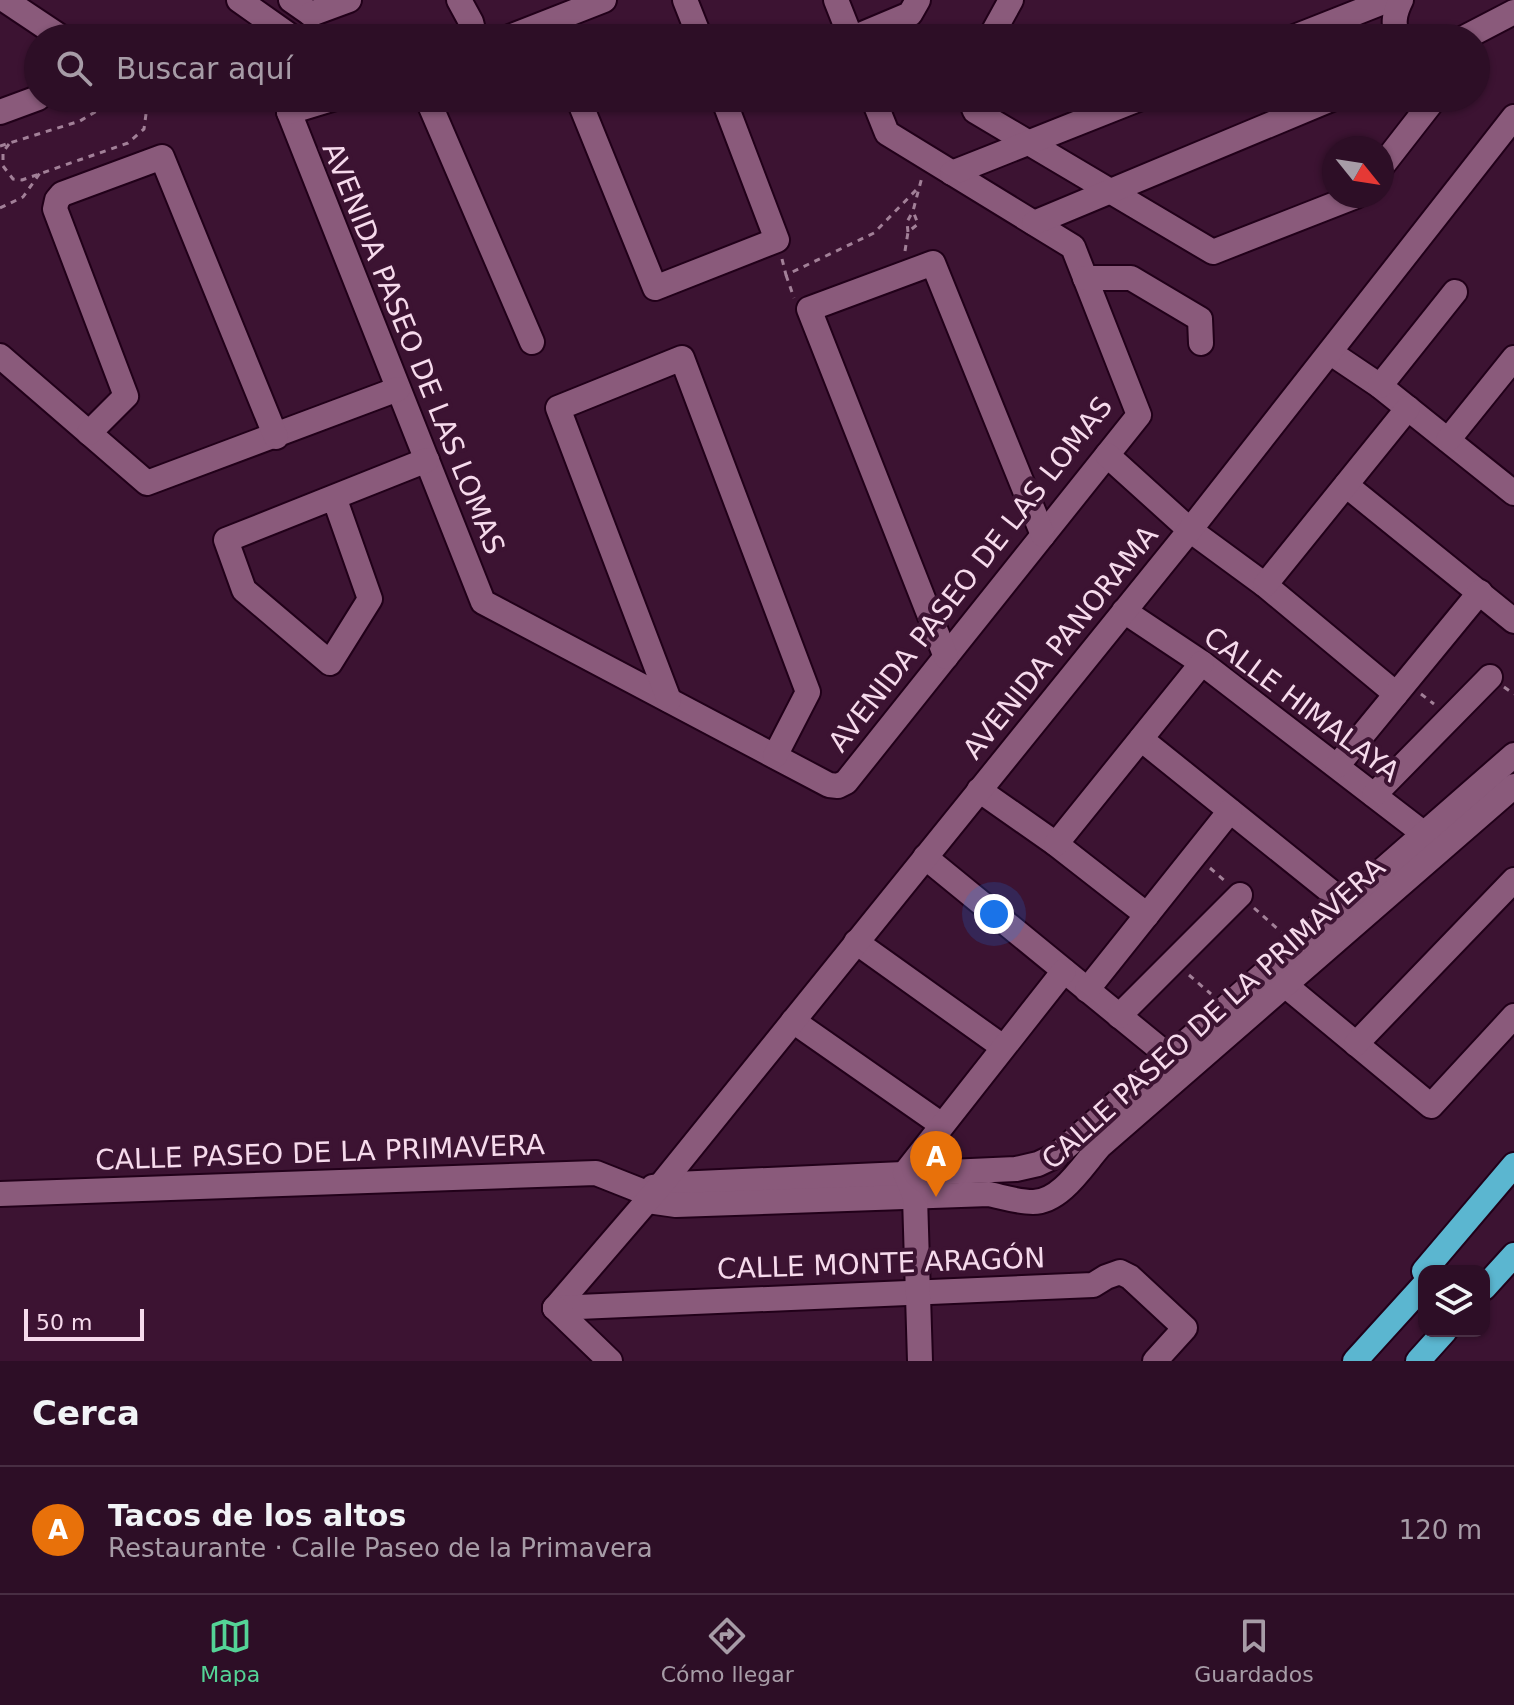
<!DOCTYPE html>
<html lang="es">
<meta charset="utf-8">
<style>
body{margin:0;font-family:"DejaVu Sans",sans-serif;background:#391c32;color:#f1f3f6}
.controls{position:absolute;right:24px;bottom:24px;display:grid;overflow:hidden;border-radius:16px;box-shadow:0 2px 6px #0004}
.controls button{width:72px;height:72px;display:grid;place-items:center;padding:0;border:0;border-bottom:2px solid #482e43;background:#2d0e26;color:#f1f3f6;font:40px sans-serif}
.compass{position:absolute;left:1322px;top:136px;width:72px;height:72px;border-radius:50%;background:#2d0e26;box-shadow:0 2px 6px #0004;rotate:120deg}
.scale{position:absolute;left:24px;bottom:20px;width:120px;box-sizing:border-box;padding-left:8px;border:4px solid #f6daec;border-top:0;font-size:22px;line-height:28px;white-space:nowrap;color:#f6daec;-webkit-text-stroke:6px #3c1332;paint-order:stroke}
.you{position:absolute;left:994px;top:914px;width:28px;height:28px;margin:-20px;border:6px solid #fff;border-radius:50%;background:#1a73e8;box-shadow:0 0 0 12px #1a73e833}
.badge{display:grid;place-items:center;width:52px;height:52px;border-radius:50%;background:#54d396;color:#fff;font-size:26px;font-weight:700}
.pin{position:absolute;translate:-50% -66px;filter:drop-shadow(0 2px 4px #0008)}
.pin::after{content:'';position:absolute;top:42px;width:28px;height:24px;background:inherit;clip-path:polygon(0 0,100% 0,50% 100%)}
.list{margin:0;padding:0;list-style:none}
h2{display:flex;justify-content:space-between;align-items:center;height:104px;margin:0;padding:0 32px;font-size:34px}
h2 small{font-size:26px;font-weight:400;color:#a79ca7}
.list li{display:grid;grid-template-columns:52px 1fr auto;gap:24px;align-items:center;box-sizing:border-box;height:128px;padding:0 32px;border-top:2px solid #482e43}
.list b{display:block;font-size:30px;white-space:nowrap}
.list p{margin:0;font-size:26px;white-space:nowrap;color:#a79ca7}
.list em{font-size:26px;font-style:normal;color:#a79ca7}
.icon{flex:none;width:44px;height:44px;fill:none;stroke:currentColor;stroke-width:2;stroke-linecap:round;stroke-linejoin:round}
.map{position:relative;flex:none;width:1514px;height:1361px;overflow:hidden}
.search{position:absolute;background:#2d0e26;box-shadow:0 2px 6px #0004;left:24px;right:24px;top:24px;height:88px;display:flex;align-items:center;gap:20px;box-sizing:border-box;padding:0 28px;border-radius:44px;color:#a79ca7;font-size:30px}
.sheet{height:232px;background:#2d0e26}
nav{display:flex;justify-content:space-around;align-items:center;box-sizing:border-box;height:112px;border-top:2px solid #482e43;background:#2d0e26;font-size:22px;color:#a79ca7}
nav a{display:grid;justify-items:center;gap:4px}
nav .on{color:#54d396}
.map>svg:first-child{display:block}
</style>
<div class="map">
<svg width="1514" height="1361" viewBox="0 0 1514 1361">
<rect width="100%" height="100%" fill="#3c1332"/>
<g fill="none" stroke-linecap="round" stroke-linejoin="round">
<g stroke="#210019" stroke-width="28">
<g id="minor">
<path d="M5 0 62 38"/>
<path d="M239 0 293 38"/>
<path d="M291 0 311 14"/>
<path d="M459 0 471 22 475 38"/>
<path d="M685 0 700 38"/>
<path d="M836 0 851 38"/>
<path d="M311 14 349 0"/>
<path d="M507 38 604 0"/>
<path d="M853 38 910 14 918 0"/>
<path d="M990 38 1011 0"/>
<path d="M1292 38 1388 0"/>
<path d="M1397 38C1393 23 1394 14 1401 0"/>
<path d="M1464 38 1514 12"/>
<path d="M291 98 289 112 483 602 829 785 838 786 846 782 1139 415 1073 247 887 133 873 98"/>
<path d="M427 98 532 342"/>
<path d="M578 98 655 288 777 240 723 98"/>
<path d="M970 98 975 111 1213 252 1356 196"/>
<path d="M0 112 38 98"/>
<path d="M289 112 335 98"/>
<path d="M1382 166 1435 98"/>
<path d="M952 173 1141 98"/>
<path d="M1034 223 1334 98"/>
<path d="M1085 278H1131L1200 319 1201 343"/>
<path d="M1331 353 1380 386 1514 493"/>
<path d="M0 356 147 483 398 389"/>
<path d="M1380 386 1455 292"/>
<path d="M89 433 126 396 55 209 57 200 62 194 162 157 276 437"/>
<path d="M1448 440 1514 358"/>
<path d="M1107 455 1190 530 1265 585 1396 694"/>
<path d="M1346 485 1514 621"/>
<path d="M334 497 370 599 330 663 244 590 226 540 427 460"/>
<path d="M1265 585 1408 408"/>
<path d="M1124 611 1202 663 1436 843"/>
<path d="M946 657 809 309 933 263 1043 535"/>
<path d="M669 700 558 408 682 358 808 692 775 756"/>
<path d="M1141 739 1345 903"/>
<path d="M1337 766 1480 592"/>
<path d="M979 790 1056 844 1147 915"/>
<path d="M1374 795 1490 677"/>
<path d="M1056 844 1202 663"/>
<path d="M925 857 1182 1067"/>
<path d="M856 942 1003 1047"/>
<path d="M1285 985 1431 1106 1514 1016"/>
<path d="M1087 990 1230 811"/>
<path d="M1119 1016 1240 895"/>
<path d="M793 1021 942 1125"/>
<path d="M1356 1044 1514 880"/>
<path d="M653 1187 676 1184 1016 1169 1038 1164 1057 1155 1514 755"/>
<path d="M0 1194 596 1173 639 1190 648 1201 676 1205 989 1194C1003 1197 1018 1202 1033 1202 1061 1202 1083 1165 1100 1146L1514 786"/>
<path d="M555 1308 660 1186 1190 530 1514 117"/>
<path d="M555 1308 1093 1285 1106 1277 1120 1272 1130 1277 1185 1328 1155 1361"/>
<path d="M555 1308 610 1361"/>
<path d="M920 1361 915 1197 905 1173 1064 971"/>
</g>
</g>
<g stroke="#210019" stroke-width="28">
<g id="highway">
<path d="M1424 1271 1514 1165"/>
<path d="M1484 1288 1514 1255"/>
<path d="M1355 1361 1424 1285"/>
<path d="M1418 1361 1445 1331"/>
</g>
</g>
<g stroke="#a28098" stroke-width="3" stroke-dasharray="6 6" stroke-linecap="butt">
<path d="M9 144 3 152V166L13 179 22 180 128 143 144 129 146 114 131 102H121"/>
<path d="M0 146 80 121 100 109 121 102 123 98"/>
<path d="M0 208 23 197 40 173"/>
<path d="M908 232 907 222 913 211"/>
<path d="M905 251 908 232 918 224 913 211 922 177"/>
<path d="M782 259 786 275 874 233 920 186"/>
<path d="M786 275 794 298"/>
<path d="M1504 687 1514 694"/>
<path d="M1421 694 1434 704"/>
<path d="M1210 868 1225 881"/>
<path d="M1254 908 1281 932"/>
<path d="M1189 975 1211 994"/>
</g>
<use href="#minor" stroke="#8a5a7b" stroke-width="24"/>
<use href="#highway" stroke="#5bb6d0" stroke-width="24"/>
</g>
<g text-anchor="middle" stroke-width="8" stroke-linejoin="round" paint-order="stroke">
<g font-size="28" fill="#f6daec" stroke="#3c1332">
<text transform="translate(414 348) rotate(68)" y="10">AVENIDA PASEO DE LAS LOMAS</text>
<text transform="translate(970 574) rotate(-52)" y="10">AVENIDA PASEO DE LAS LOMAS</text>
<text transform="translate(1060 642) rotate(-51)" y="10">AVENIDA PANORAMA</text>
<text transform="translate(1302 704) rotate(37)" y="10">CALLE HIMALAYA</text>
<text transform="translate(1213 1013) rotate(-42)" y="10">CALLE PASEO DE LA PRIMAVERA</text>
<text transform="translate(320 1152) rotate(-2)" y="10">CALLE PASEO DE LA PRIMAVERA</text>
<text transform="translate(881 1263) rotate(-2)" y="10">CALLE MONTE ARAGÓN</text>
</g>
</g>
</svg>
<div class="controls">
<button><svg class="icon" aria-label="layers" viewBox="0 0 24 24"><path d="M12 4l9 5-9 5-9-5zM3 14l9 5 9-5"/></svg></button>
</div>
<svg class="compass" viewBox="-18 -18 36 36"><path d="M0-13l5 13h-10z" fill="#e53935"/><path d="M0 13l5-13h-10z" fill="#a79ca7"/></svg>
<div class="scale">50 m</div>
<div class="you"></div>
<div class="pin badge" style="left:936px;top:1197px;background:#e8710a">A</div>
<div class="search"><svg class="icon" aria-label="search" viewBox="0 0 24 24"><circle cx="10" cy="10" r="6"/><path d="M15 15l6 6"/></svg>Buscar aquí</div>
</div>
<section class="sheet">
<h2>Cerca<small></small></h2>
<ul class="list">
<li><span class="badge" style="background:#e8710a">A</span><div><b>Tacos de los altos</b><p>Restaurante · Calle Paseo de la Primavera</p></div><em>120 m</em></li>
</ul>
</section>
<nav>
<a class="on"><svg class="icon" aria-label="map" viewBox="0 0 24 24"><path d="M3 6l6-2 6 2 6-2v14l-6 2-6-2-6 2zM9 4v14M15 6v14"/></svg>Mapa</a>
<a><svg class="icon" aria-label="directions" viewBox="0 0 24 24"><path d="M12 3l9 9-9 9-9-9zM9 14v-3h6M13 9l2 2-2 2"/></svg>Cómo llegar</a>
<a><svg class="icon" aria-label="saved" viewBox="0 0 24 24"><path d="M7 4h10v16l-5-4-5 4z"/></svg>Guardados</a>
</nav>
